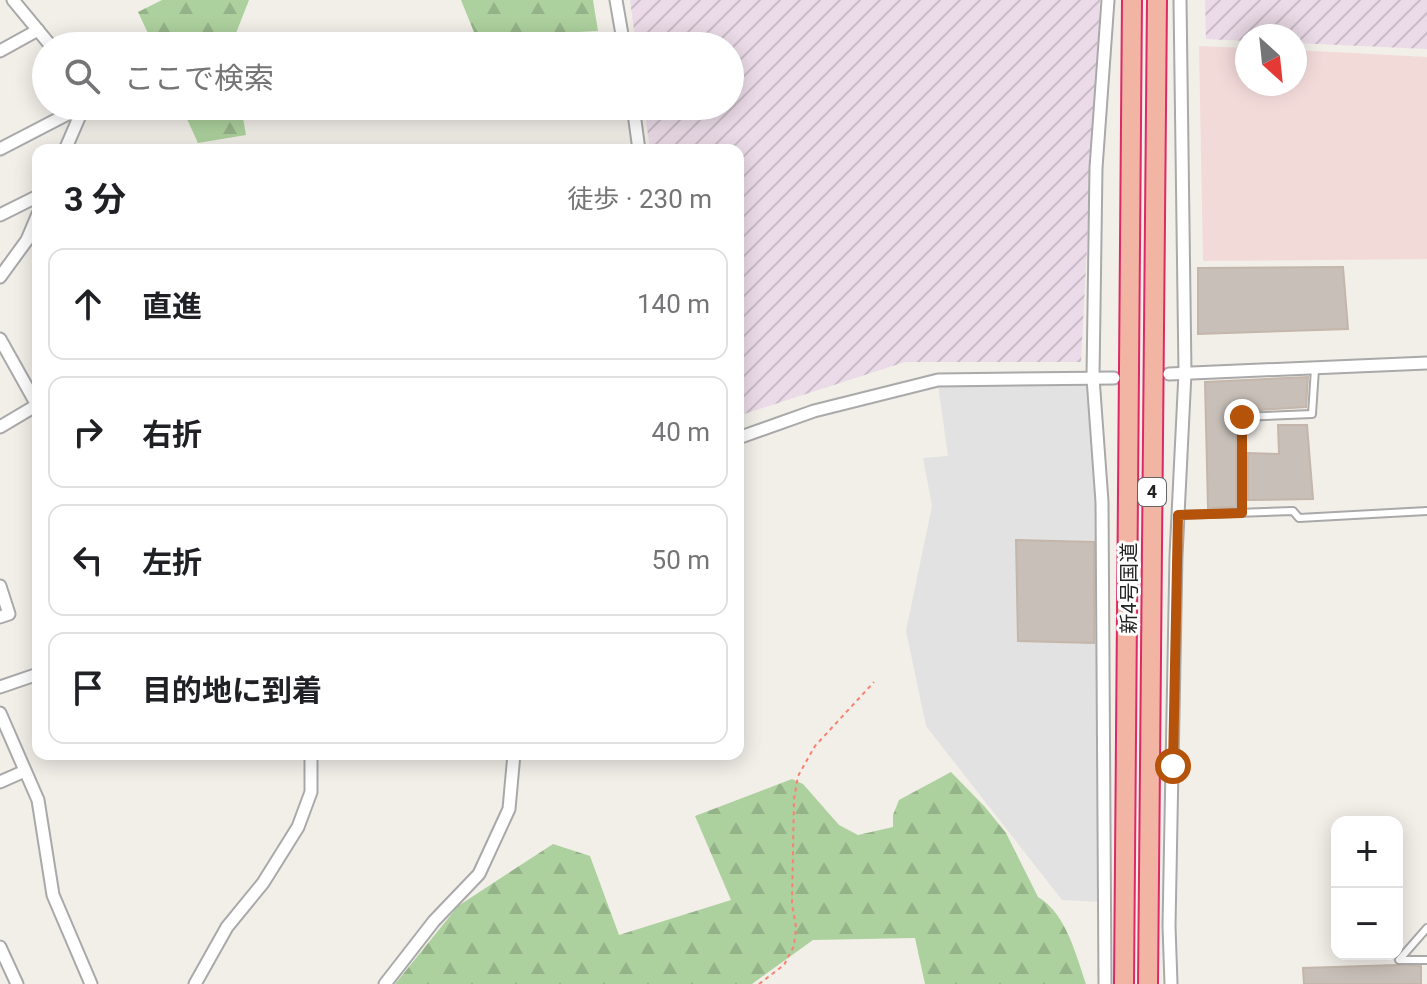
<!DOCTYPE html>
<html lang="ja">
<meta charset="utf-8">
<style>
body{margin:0;font-family:Roboto,"Noto Sans JP",sans-serif;background:#f6f6f6;color:#202124}
.controls{position:absolute;right:24px;bottom:24px;display:grid;overflow:hidden;border-radius:16px;box-shadow:0 4px 20px #0003}
.controls button{width:72px;height:72px;display:grid;place-items:center;padding:0;border:0;border-bottom:2px solid #e0e0e0;background:#fff;color:#202124;font:40px sans-serif}
.compass{position:absolute;left:1235px;top:24px;width:72px;height:72px;border-radius:50%;background:#fff;box-shadow:0 4px 20px #0003;rotate:153deg}
.stop{position:absolute;width:24px;height:24px;margin:-18px;border:6px solid #b45309;border-radius:50%;background:#fff}
.stop.end{background:#b45309;border-color:#fff;box-shadow:0 2px 8px #0008}
.list{margin:0;padding:0;list-style:none}
h2{display:flex;justify-content:space-between;align-items:center;height:104px;margin:0;padding:0 32px;font-size:34px}
h2 small{font-size:26px;font-weight:400;color:#757577}
.list li{display:grid;grid-template-columns:52px 1fr auto;gap:24px;align-items:center;box-sizing:border-box;height:112px;margin:0 16px 16px;padding:0 16px;border:2px solid #e0e0e0;border-radius:16px}
.list b{display:block;font-size:30px;white-space:nowrap}
.list em{font-size:26px;font-style:normal;color:#757577}
.icon{flex:none;width:44px;height:44px;fill:none;stroke:currentColor;stroke-width:2;stroke-linecap:round;stroke-linejoin:round}
.map{position:relative;flex:none;width:1427px;height:984px;overflow:hidden}
.search{position:absolute;background:#fff;box-shadow:0 4px 20px #0003;left:32px;top:32px;width:712px;height:88px;display:flex;align-items:center;gap:20px;box-sizing:border-box;padding:0 28px;border-radius:44px;color:#757577;font-size:30px}
.panel{position:absolute;background:#fff;box-shadow:0 4px 20px #0003;left:32px;top:144px;width:712px;height:616px;border-radius:16px}
.map>svg:first-child{display:block}
</style>
<div class="map">
<svg width="1427" height="984" viewBox="0 0 1427 984">
<defs>
<pattern id="industrial-furrows" width="10" height="10" patternUnits="userSpaceOnUse" patternTransform="scale(2)"><rect width="10" height="10" fill="#ebdbe8"/><path d="M-1 1l2-2M0 10L10 0M9 11l2-2" fill="none" stroke="#c9bcc7"/></pattern>
<pattern id="forest-firs" width="22" height="20" patternUnits="userSpaceOnUse" patternTransform="scale(2)"><rect width="22" height="20" fill="#add19e"/><path d="M5 1l3.5 6h-7zM16 11l3.5 6h-7z" fill="#95b388"/></pattern>
</defs>
<rect width="100%" height="100%" fill="#f2efe9"/>
<path fill="#f2dad9" d="M1199 46 1247 48V84H1295V50L1427 57V259L1203 261Z"/>
<g fill="url(#industrial-furrows)">
<path d="M630 0H1100L1081 362H905L738 416V150H650L644 106H730V46H636Z"/>
<path d="M1205 0H1427V49L1295 43V36H1247V41L1206 39Z"/>
</g>
<g fill="url(#forest-firs)">
<path d="M162 0H249L231 46H154L138 12Z"/>
<path d="M461 0H593L598 31 476 37Z"/>
<path d="M181 106H241L246 135 198 143Z"/>
<path d="M951 772 985 807 1006 833 1038 897C1066 913 1076 955 1086 984H925L915 938 813 940 752 984H395L458 906 553 844 590 856 619 935 731 900 695 816 792 779 803 784 839 825 858 835 893 827V815L899 800Z"/>
</g>
<path fill="#e2e2e2" d="M1081 382 1088 388 1095 464 1102 902 1062 900 926 726 906 631 932 506 923 458 948 456 938 385Z"/>
<g fill="#c7bfb8" stroke="#c4b6ab" stroke-width="2">
<path d="M1343 267 1348 329 1198 334V268Z"/>
<path d="M1308 377 1306 407 1242 411 1236 414V507L1208 508 1205 382Z"/>
<path d="M1278 425H1307L1313 499 1248 500V453L1279 454Z"/>
<path d="M1016 540 1094 542V643L1018 641Z"/>
<path d="M1396 965 1421 966V984H1304L1303 968Z"/>
</g>
<g fill="none" stroke-linecap="round" stroke-linejoin="round">
<g stroke="#a9a9a9" stroke-width="10">
<g id="service">
<path d="M1242 513V417L1312 414 1315 369"/>
<path d="M1178 515 1293 511 1299 518 1427 511"/>
<path d="M1427 928 1399 960H1427"/>
</g>
</g>
<g stroke="#a9a9a9" stroke-width="15">
<g id="minor">
<path d="M13 0 51 46"/>
<path d="M616 0 624 46"/>
<path d="M0 51 38 30"/>
<path d="M633 106 639 150"/>
<path d="M0 149 83 106"/>
<path d="M65 150 84 106"/>
<path d="M0 215 38 196"/>
<path d="M0 277 27 240 38 214"/>
<path d="M0 339 37 405 0 427"/>
<path d="M1169 374 1427 363"/>
<path d="M738 438 814 411 938 380 1114 378"/>
<path d="M0 586 9 614 0 617"/>
<path d="M0 687 38 674"/>
<path d="M0 713 38 800 53 895 91 984"/>
<path d="M0 782 25 771"/>
<path d="M0 947 17 984"/>
<path d="M195 984 227 927 263 883 298 827 311 792V754"/>
<path d="M385 984 434 921 479 874 509 809 514 754"/>
<path d="M1105 984 1102 502 1093 378 1096 168 1108 0"/>
<path d="M1171 984 1169 926 1176 556 1185 373 1180 0"/>
</g>
</g>
<g stroke="#dc2a67" stroke-width="22">
<g id="trunk">
<path d="M1124 984 1132 0"/>
<path d="M1148 984 1157 0"/>
</g>
</g>
<path stroke="#fa8072" stroke-width="2" stroke-dasharray="4 4" stroke-linecap="butt" d="M759 984 784 965 794 946 796 927 792 904 794 799 798 776 815 746 874 682"/>
<use href="#service" stroke="#fff" stroke-width="6"/>
<use href="#minor" stroke="#fff" stroke-width="11"/>
<use href="#trunk" stroke="#f2b4a3" stroke-width="18"/>
</g>
<g fill="none" stroke-linecap="round" stroke-linejoin="round">
<path stroke="#b45309" stroke-width="10" d="M1173 766 1178 515 1242 513V417"/>
</g>
<g text-anchor="middle" stroke-width="6" stroke-linejoin="round" paint-order="stroke">
<rect fill="#fff" stroke="#646464" stroke-width="2" x="1138" y="478" width="28" height="28" rx="6"/>
<g font-size="18" font-weight="bold" fill="#222">
<text x="1152" y="498">4</text>
</g>
<g font-size="20" fill="#222" stroke="#fff">
<text transform="translate(1129 588) rotate(-90)" y="7">新4号国道</text>
</g>
</g>
</svg>
<div class="controls">
<button>+</button>
<button>−</button>
</div>
<svg class="compass" viewBox="-18 -18 36 36"><path d="M0-13l5 13h-10z" fill="#e53935"/><path d="M0 13l5-13h-10z" fill="#757577"/></svg>
<div class="stop" style="left:1173px;top:766px"></div>
<div class="stop end" style="left:1242px;top:417px"></div>
<div class="search"><svg class="icon" aria-label="search" viewBox="0 0 24 24"><circle cx="10" cy="10" r="6"/><path d="M15 15l6 6"/></svg>ここで検索</div>
<section class="panel">
<h2>3 分<small>徒歩 · 230 m</small></h2>
<ul class="list">
<li><svg class="icon" aria-label="ahead" viewBox="0 0 24 24"><path d="M12 20V5M6 11l6-6 6 6"/></svg><div><b>直進</b></div><em>140 m</em></li>
<li><svg class="icon" aria-label="right" viewBox="0 0 24 24"><path d="M7 20v-9h11M14 6l5 5-5 5"/></svg><div><b>右折</b></div><em>40 m</em></li>
<li><svg class="icon" aria-label="left" viewBox="0 0 24 24"><path d="M17 20v-9H6M10 6l-5 5 5 5"/></svg><div><b>左折</b></div><em>50 m</em></li>
<li><svg class="icon" aria-label="arrive" viewBox="0 0 24 24"><path d="M6 21V4h12l-3 4 3 4H6"/></svg><div><b>目的地に到着</b></div></li>
</ul>
</section>
</div>
